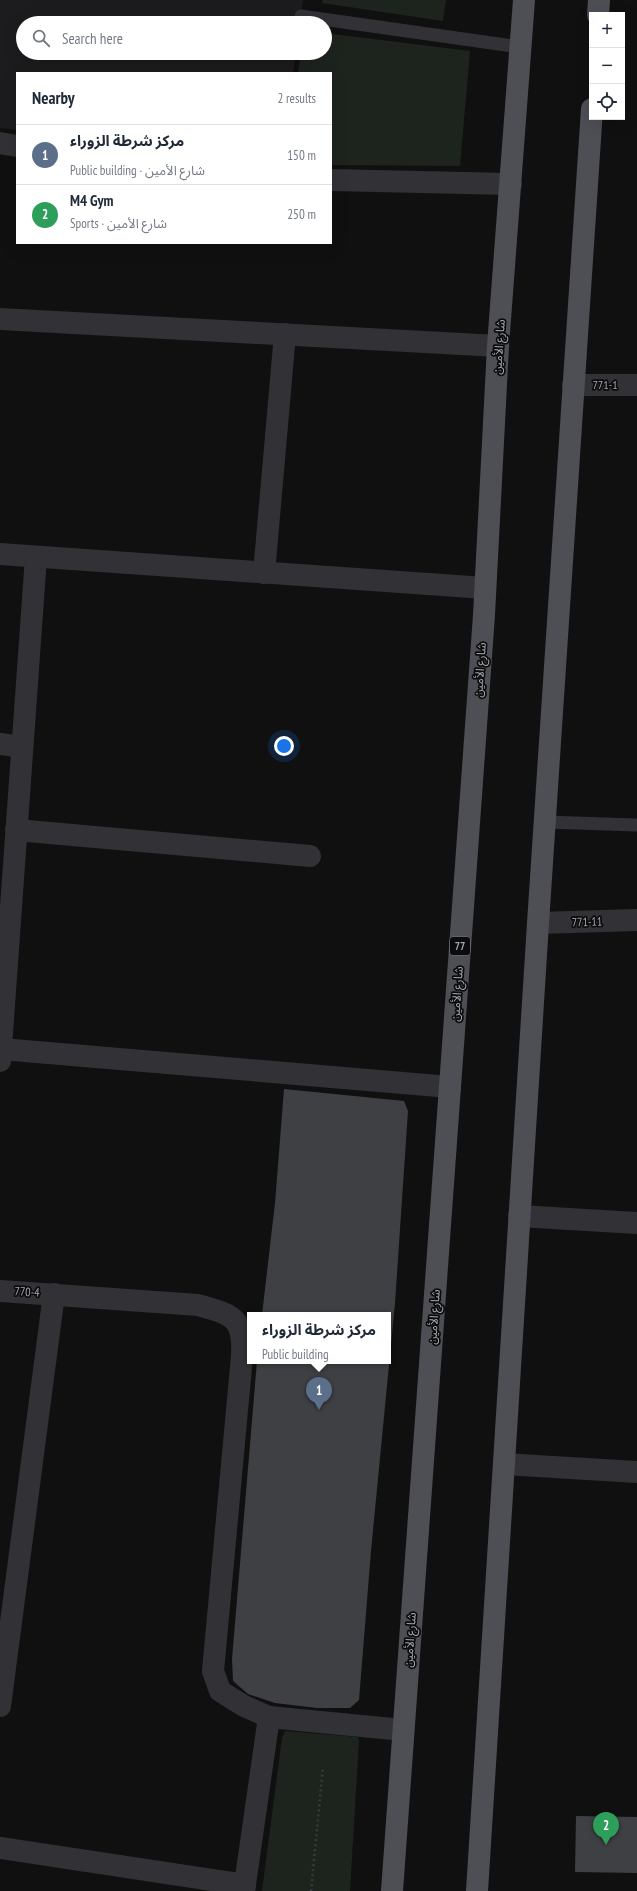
<!DOCTYPE html>
<meta charset="utf-8">
<style>
body{margin:0;font-family:"PT Sans Narrow","Noto Sans Arabic",sans-serif;background:#f2f2f3;color:#1f2937}
.controls{position:absolute;right:12px;top:12px;display:grid;overflow:hidden;border-radius:0px;box-shadow:0 4px 16px #0002}
.controls button{width:36px;height:36px;display:grid;place-items:center;padding:0;border:0;border-bottom:1px solid #e0e1e3;background:#fff;color:#1f2937;font:20px sans-serif}
.you{position:absolute;left:284px;top:746px;width:14px;height:14px;margin:-10px;border:3px solid #fff;border-radius:50%;background:#1a73e8;box-shadow:0 0 0 6px #1a73e833}
.badge{display:grid;place-items:center;width:26px;height:26px;border-radius:50%;background:#766438;color:#fff;font-size:13px;font-weight:700}
.pin{position:absolute;translate:-50% -33px;filter:drop-shadow(0 1px 2px #0008)}
.pin::after{content:'';position:absolute;top:21px;width:14px;height:12px;background:inherit;clip-path:polygon(0 0,100% 0,50% 100%)}
.popup{position:absolute;left:247px;top:1312px;width:144px;height:52px;box-sizing:border-box;display:grid;place-content:center;border-radius:0px;background:#fff;filter:drop-shadow(0 1px 3px #0005);font-size:13px;white-space:nowrap;color:#747a83}
.popup b{font-size:15px;color:#1f2937}
.popup::after{content:'';position:absolute;left:50%;top:100%;margin-left:-8px;border:8px solid transparent;border-top-color:#fff}
.list{margin:0;padding:0;list-style:none}
h2{display:flex;justify-content:space-between;align-items:center;height:52px;margin:0;padding:0 16px;font-size:17px}
h2 small{font-size:13px;font-weight:400;color:#747a83}
.list li{display:grid;grid-template-columns:26px 1fr auto;gap:12px;align-items:center;box-sizing:border-box;height:60px;padding:0 16px;border-top:1px solid #e0e1e3}
.list b{display:block;font-size:15px;white-space:nowrap}
.list p{margin:0;font-size:13px;white-space:nowrap;color:#747a83}
.list em{font-size:13px;font-style:normal;color:#747a83}
.icon{flex:none;width:22px;height:22px;fill:none;stroke:currentColor;stroke-width:2;stroke-linecap:round;stroke-linejoin:round}
.map{position:relative;flex:none;width:637px;height:1891px;overflow:hidden}
.search{position:absolute;background:#fff;box-shadow:0 4px 16px #0002;left:16px;top:16px;width:316px;height:44px;display:flex;align-items:center;gap:10px;box-sizing:border-box;padding:0 14px;border-radius:22px;color:#747a83;font-size:15px}
.panel{position:absolute;background:#fff;box-shadow:0 4px 16px #0002;left:16px;top:72px;width:316px;height:172px;border-radius:0px}
.map>svg:first-child{display:block}
</style>
<div class="map">
<svg width="637" height="1891" viewBox="0 0 637 1891">
<rect width="100%" height="100%" fill="#101011"/>
<path fill="#1c1c1e" d="M0 0H303L300 23H23V53H296L293 73H17V130L0 128Z"/>
<g fill="#1d241e">
<path d="M323 0H446L443 21 322 3Z"/>
<path d="M325 33 470 51 460 166 331 165V73H298L301 53H325Z"/>
<path d="M285 1731 358 1737 359 1741 350 1891H262L282 1738Z"/>
</g>
<g fill="#3f4044">
<path d="M284 1089 404 1101 408 1111 395 1303 371 1551 359 1700 350 1708H317L275 1703 248 1694 233 1681 232 1659 257 1361H388V1315H262L275 1203Z"/>
<path d="M576 1816 637 1817V1873L575 1872Z"/>
</g>
<g fill="none" stroke-linecap="round" stroke-linejoin="round">
<path stroke="#38393d" stroke-width="2.5" stroke-dasharray="2 3" stroke-linecap="butt" d="M311 1891 323 1767"/>
<g stroke="#323236" stroke-width="13">
<path d="M301 16 520 47"/>
<path d="M545 822 637 825"/>
</g>
<g stroke="#323236" stroke-width="22">
<path d="M0 143 17 146"/>
<path d="M331 180 511 184"/>
<path d="M0 319 498 346"/>
<path d="M573 385H637"/>
<path d="M0 554 485 588"/>
<path d="M264 573 285 334"/>
<path d="M0 744 22 747"/>
<path d="M16 830 310 856"/>
<path d="M538 923 637 920"/>
<path d="M1 1049 450 1087"/>
<path d="M0 1061 36 557"/>
<path d="M519 1216 637 1223"/>
<path d="M0 1291 198 1305C232 1315 244 1316 242 1356L213 1671 220 1691 244 1706 269 1717 403 1730"/>
<path d="M504 1464 637 1472"/>
<path d="M0 1706 54 1294"/>
<path d="M0 1848 245 1885"/>
<path d="M244 1891 269 1717"/>
</g>
<g stroke="#4e4f55" stroke-width="22">
<path d="M598 15 599 0"/>
<path d="M392 1891 484 615 498 346 524 0"/>
<path d="M477 1891 538 923 592 109"/>
</g>
</g>
<g text-anchor="middle" stroke-width="3.5" stroke-linejoin="round" paint-order="stroke">
<rect fill="#0b0b0c" stroke="#757880" stroke-width="1" x="450" y="937" width="20" height="18" rx="3"/>
<g font-size="11" font-weight="bold" fill="#a3a7b1">
<text x="460" y="950">77</text>
</g>
<g font-size="12" fill="#a3a7b1" stroke="#0b0b0c">
<text transform="translate(499 347) rotate(-86)" y="4">شارع الأمين</text>
<text x="605" y="389">771-1</text>
<text transform="translate(480 670) rotate(-86)" y="4">شارع الأمين</text>
<text transform="translate(587 922) rotate(-2)" y="4">771-11</text>
<text transform="translate(457 994) rotate(-86)" y="4">شارع الأمين</text>
<text transform="translate(27 1292) rotate(3)" y="4">770-4</text>
<text transform="translate(434 1317) rotate(-86)" y="4">شارع الأمين</text>
<text transform="translate(410 1640) rotate(-86)" y="4">شارع الأمين</text>
</g>
</g>
</svg>
<div class="controls">
<button>+</button>
<button>−</button>
<button><svg class="icon" aria-label="locate" viewBox="0 0 24 24"><circle cx="12" cy="12" r="6"/><path d="M12 2v4M12 18v4M2 12h4M18 12h4"/></svg></button>
</div>
<div class="you"></div>
<div class="pin badge" style="left:319px;top:1410px;background:#5c6f8a">1</div>
<div class="popup"><b>مركز شرطة الزوراء</b>Public building</div>
<div class="pin badge" style="left:606px;top:1845px;background:#2e9e5b">2</div>
<div class="search"><svg class="icon" aria-label="search" viewBox="0 0 24 24"><circle cx="10" cy="10" r="6"/><path d="M15 15l6 6"/></svg>Search here</div>
<section class="panel">
<h2>Nearby<small>2 results</small></h2>
<ul class="list">
<li><span class="badge" style="background:#5c6f8a">1</span><div><b>مركز شرطة الزوراء</b><p>Public building · شارع الأمين</p></div><em>150 m</em></li>
<li><span class="badge" style="background:#2e9e5b">2</span><div><b>M4 Gym</b><p>Sports · شارع الأمين</p></div><em>250 m</em></li>
</ul>
</section>
</div>
